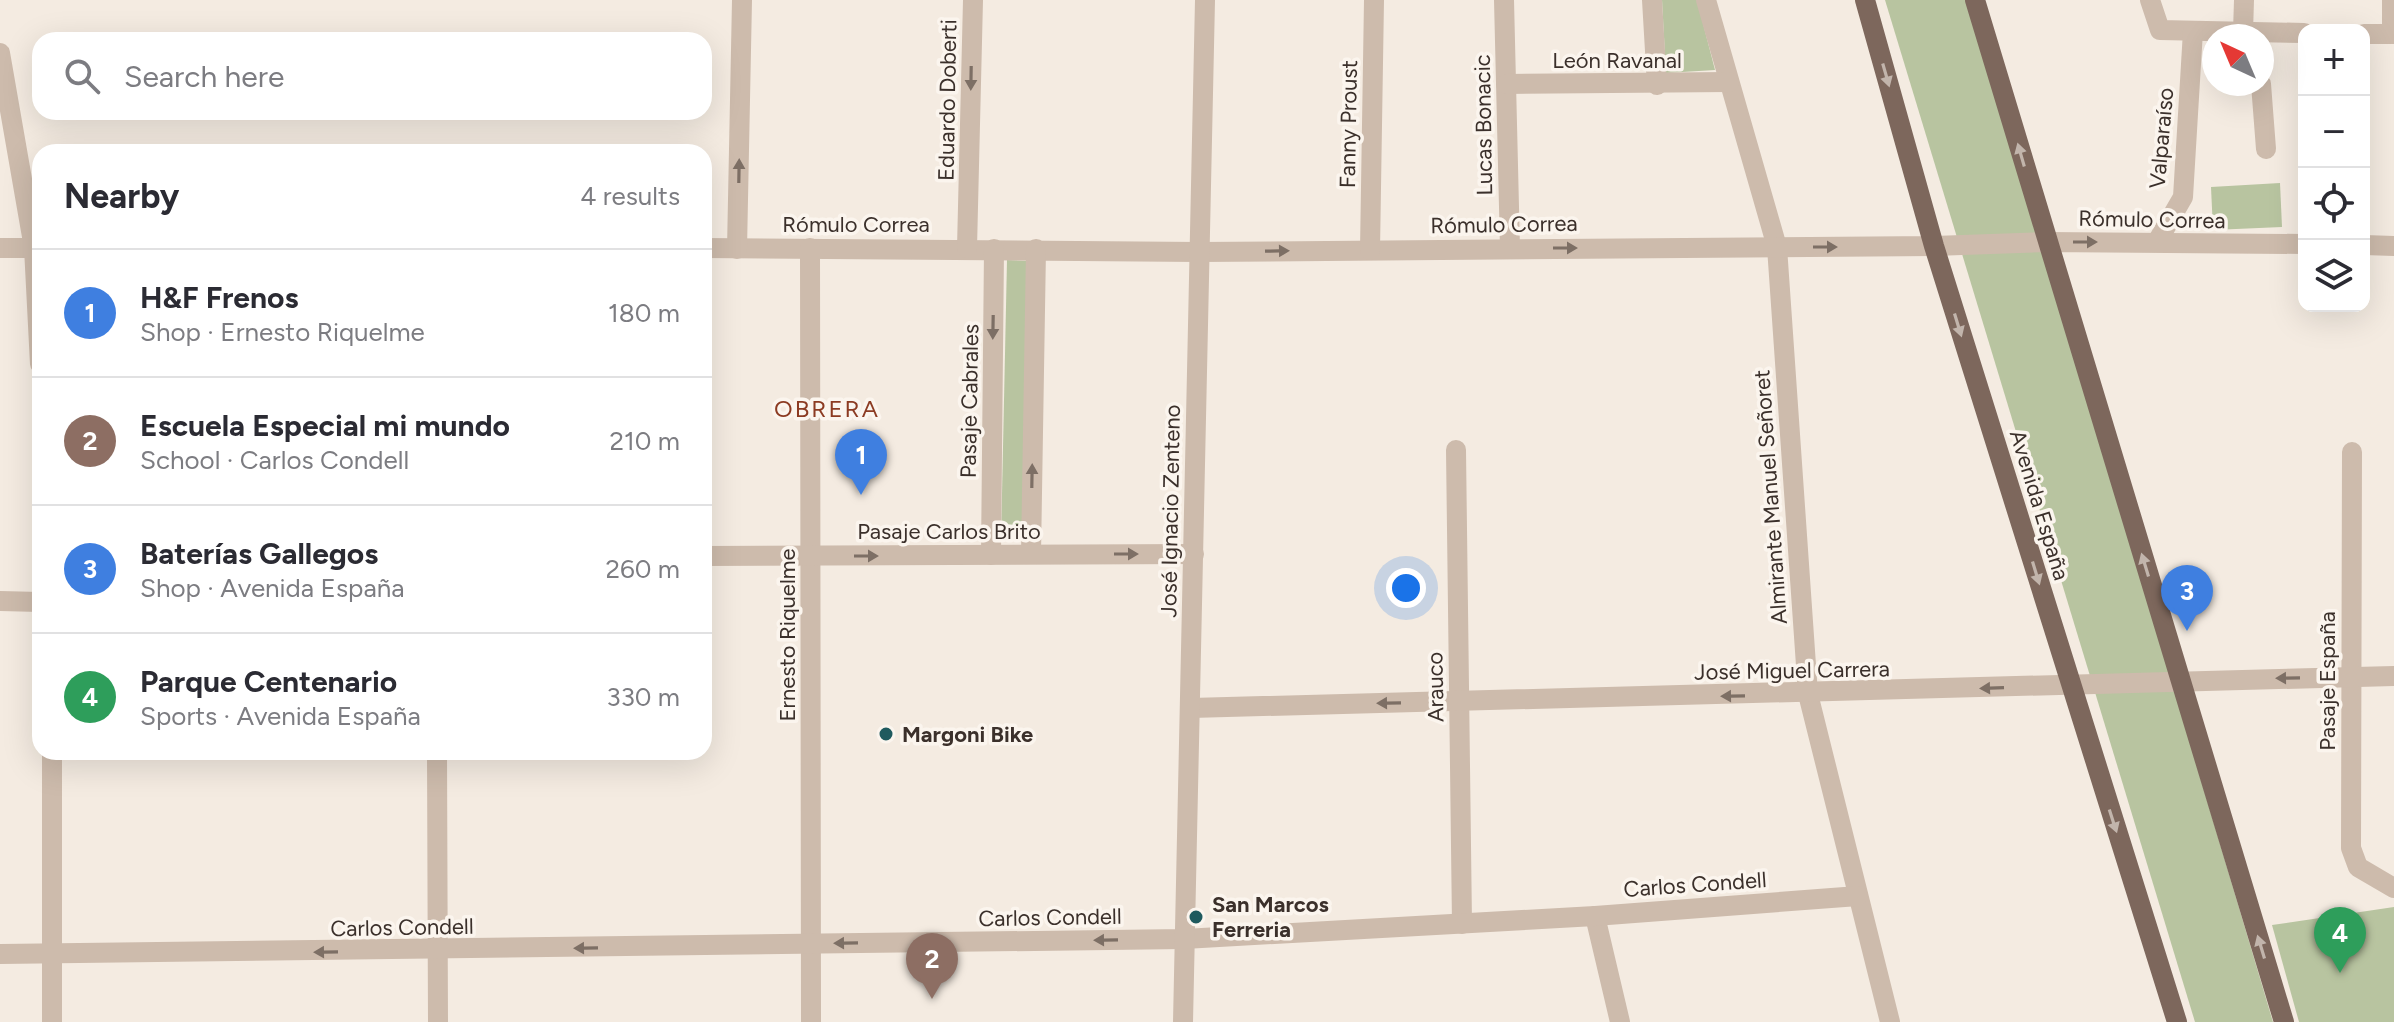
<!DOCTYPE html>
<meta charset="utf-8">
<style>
body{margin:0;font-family:Figtree,sans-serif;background:#f7f7f7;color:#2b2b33}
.controls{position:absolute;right:24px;top:24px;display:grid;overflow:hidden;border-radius:16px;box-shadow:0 8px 32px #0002}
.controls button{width:72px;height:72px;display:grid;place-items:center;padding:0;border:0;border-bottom:2px solid #e1e1e2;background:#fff;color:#2b2b33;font:40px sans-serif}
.compass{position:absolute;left:2202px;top:24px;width:72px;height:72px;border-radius:50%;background:#fff;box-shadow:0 8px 32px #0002;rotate:316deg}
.you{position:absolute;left:1406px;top:588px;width:28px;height:28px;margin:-20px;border:6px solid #fff;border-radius:50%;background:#1a73e8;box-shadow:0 0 0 12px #1a73e833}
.badge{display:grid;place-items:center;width:52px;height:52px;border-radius:50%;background:#2563eb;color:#fff;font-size:26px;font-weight:700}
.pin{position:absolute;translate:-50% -66px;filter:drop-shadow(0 2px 4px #0008)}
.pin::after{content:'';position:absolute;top:42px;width:28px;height:24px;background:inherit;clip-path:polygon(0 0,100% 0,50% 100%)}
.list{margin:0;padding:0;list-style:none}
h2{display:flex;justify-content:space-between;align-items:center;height:104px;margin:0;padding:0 32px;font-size:34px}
h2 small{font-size:26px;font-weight:400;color:#7c7c81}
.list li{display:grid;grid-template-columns:52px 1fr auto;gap:24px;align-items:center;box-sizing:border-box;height:128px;padding:0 32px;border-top:2px solid #e1e1e2}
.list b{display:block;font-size:30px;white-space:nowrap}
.list p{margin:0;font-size:26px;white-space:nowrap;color:#7c7c81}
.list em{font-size:26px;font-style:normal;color:#7c7c81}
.icon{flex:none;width:44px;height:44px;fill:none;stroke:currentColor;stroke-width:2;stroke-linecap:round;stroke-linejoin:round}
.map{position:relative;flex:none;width:2394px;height:1022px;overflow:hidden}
.search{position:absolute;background:#fff;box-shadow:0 8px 32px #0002;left:32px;top:32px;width:680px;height:88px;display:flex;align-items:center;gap:20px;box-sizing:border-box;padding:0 28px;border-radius:24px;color:#7c7c81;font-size:30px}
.panel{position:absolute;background:#fff;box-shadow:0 8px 32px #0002;left:32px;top:144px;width:680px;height:616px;border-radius:24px}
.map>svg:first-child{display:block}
</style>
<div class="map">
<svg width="2394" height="1022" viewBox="0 0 2394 1022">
<rect width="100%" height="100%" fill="#f4ebe1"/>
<g fill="#b8c4a0">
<path d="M1662 0H1697L1715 70 1666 73Z"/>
<path d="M1885 0H1969L2273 1022H2195Z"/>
<path d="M2280 183 2282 227 2213 230 2211 187Z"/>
<path d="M1007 260 1028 261 1022 541H1001Z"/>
<path d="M2394 907V1022H2299L2272 925Z"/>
</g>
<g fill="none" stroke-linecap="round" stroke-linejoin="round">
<g stroke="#cdbbac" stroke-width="20">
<path d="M1504 0 1510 248"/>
<path d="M1652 0 1657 85"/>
<path d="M1706 0 1777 247 1808 694 1890 1022"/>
<path d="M2150 0 2160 30 2304 33"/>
<path d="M2392 0V34"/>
<path d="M2243 32 2244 0"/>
<path d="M2364 34H2394"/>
<path d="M0 53 34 248 40 364"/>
<path d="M1506 84 1729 82"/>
<path d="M2261 84 2266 149"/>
<path d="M2157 242 2183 197 2193 31"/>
<path d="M2364 245 2394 246"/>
<path d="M0 248H40"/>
<path d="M704 248 1199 252 1934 246 2046 242 2304 244"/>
<path d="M810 248 811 1022"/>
<path d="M967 248 973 0"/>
<path d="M737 249 742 0"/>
<path d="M1370 250 1374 0"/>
<path d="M1456 450 1462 924"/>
<path d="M2352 452 2351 848 2358 867 2394 888"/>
<path d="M1031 554 1036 249"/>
<path d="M991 555 994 249"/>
<path d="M704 556 1194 554"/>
<path d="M0 601 40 602"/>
<path d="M1191 708 2394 676"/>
<path d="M437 752 438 1022"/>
<path d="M1595 916 1620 1022"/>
<path d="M0 954 1184 939 1595 916 1858 896"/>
<path d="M52 1022V752"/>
<path d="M1183 1022 1205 0"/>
</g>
<g stroke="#7d675c" stroke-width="20">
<path d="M1865 0 1934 246 2177 1022"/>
<path d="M1975 0 2284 1022"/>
</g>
</g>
<defs><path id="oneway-solid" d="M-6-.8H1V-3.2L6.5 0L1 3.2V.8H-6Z" transform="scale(2)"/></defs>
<g fill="#c2b5ac">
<use href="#oneway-solid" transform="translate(1886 75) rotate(74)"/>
<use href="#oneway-solid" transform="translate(2021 155) rotate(-106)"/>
<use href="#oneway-solid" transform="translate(1958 325) rotate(73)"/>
<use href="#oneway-solid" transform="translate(2145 565) rotate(-107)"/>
<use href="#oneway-solid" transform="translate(2036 573) rotate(73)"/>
<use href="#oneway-solid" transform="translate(2113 821) rotate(72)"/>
<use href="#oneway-solid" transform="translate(2261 947) rotate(-107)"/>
</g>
<g fill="#7d6f65">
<use href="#oneway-solid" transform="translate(971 78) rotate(91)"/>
<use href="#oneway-solid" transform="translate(739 171) rotate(-89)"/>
<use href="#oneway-solid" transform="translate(2085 242)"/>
<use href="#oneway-solid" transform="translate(1825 247)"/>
<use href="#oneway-solid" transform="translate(1565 248)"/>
<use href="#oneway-solid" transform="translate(1277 251) rotate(-1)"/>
<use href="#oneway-solid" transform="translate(993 327) rotate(91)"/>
<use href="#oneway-solid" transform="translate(1032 476) rotate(-89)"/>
<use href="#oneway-solid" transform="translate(1126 554)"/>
<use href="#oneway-solid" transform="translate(866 556)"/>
<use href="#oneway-solid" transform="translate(2288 678) rotate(179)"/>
<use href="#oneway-solid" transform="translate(1992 688) rotate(178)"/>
<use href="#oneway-solid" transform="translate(1733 696) rotate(179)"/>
<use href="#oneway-solid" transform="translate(1389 703) rotate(179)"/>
<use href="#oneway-solid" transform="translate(1106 940) rotate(179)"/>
<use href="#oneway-solid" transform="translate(846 943) rotate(179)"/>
<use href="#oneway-solid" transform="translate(586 948) rotate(179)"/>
<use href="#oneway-solid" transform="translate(326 952) rotate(179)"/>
</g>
<g fill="#1f5a5e" stroke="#fbf5ee" stroke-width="3">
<circle cx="886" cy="734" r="8"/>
<circle cx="1196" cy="917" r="8"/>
</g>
<g text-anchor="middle" stroke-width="7" stroke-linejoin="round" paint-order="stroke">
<g font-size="22" fill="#3b302b" stroke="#fbf5ee">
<text x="1617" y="68">León Ravanal</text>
<text transform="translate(947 100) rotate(-89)" y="8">Eduardo Doberti</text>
<text transform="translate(1348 124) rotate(-89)" y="8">Fanny Proust</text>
<text transform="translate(1483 125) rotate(-91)" y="8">Lucas Bonacic</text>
<text transform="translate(2161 138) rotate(-85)" y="8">Valparaíso</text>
<text transform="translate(2152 219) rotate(1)" y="8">Rómulo Correa</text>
<text x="856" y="232">Rómulo Correa</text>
<text transform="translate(1504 224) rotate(-1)" y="8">Rómulo Correa</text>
<text transform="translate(969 401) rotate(-89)" y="8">Pasaje Cabrales</text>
<text transform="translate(1770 497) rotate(-94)" y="8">Almirante Manuel Señoret</text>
<text transform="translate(2040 505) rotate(73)" y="8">Avenida España</text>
<text transform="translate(1170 511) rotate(-89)" y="8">José Ignacio Zenteno</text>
<text x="949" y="539">Pasaje Carlos Brito</text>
<text transform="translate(787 635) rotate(-90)" y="8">Ernesto Riquelme</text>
<text transform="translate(1792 670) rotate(-1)" y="8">José Miguel Carrera</text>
<text transform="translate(2327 681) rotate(-90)" y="8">Pasaje España</text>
<text transform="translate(1435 687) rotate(-91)" y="8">Arauco</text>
<text transform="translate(1695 884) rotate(-4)" y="8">Carlos Condell</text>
<text transform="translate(1050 917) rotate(-1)" y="8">Carlos Condell</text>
<text transform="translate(402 927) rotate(-1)" y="8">Carlos Condell</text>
</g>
<g font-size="22" font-weight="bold" fill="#3b302b" stroke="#fbf5ee" text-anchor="start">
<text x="902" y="742">Margoni Bike</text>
<text x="1212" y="912">San Marcos<tspan x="1212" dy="25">Ferreria</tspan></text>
</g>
<g font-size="24" letter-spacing="2" fill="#8c3b22" stroke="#fbf5ee">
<text x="827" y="417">OBRERA</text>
</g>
</g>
</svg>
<div class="controls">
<button>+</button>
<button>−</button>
<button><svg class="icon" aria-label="locate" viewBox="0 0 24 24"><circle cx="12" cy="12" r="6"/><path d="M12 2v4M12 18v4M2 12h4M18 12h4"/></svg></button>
<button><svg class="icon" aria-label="layers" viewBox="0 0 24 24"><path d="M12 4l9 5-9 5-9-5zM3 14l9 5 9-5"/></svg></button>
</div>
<svg class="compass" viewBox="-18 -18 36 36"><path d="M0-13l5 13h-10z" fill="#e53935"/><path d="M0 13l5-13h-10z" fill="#7c7c81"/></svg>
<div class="you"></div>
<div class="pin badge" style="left:861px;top:495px;background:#3f7fe0">1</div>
<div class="pin badge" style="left:932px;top:999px;background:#8d6e63">2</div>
<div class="pin badge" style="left:2187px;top:631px;background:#3f7fe0">3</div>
<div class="pin badge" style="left:2340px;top:973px;background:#2e9e5b">4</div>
<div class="search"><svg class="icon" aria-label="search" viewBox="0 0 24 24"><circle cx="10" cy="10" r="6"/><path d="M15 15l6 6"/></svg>Search here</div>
<section class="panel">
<h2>Nearby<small>4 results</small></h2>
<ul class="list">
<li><span class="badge" style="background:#3f7fe0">1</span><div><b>H&amp;F Frenos</b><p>Shop · Ernesto Riquelme</p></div><em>180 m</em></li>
<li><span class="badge" style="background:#8d6e63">2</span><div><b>Escuela Especial mi mundo</b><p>School · Carlos Condell</p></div><em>210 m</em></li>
<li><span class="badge" style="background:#3f7fe0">3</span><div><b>Baterías Gallegos</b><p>Shop · Avenida España</p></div><em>260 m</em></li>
<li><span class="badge" style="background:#2e9e5b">4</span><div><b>Parque Centenario</b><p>Sports · Avenida España</p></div><em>330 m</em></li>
</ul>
</section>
</div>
